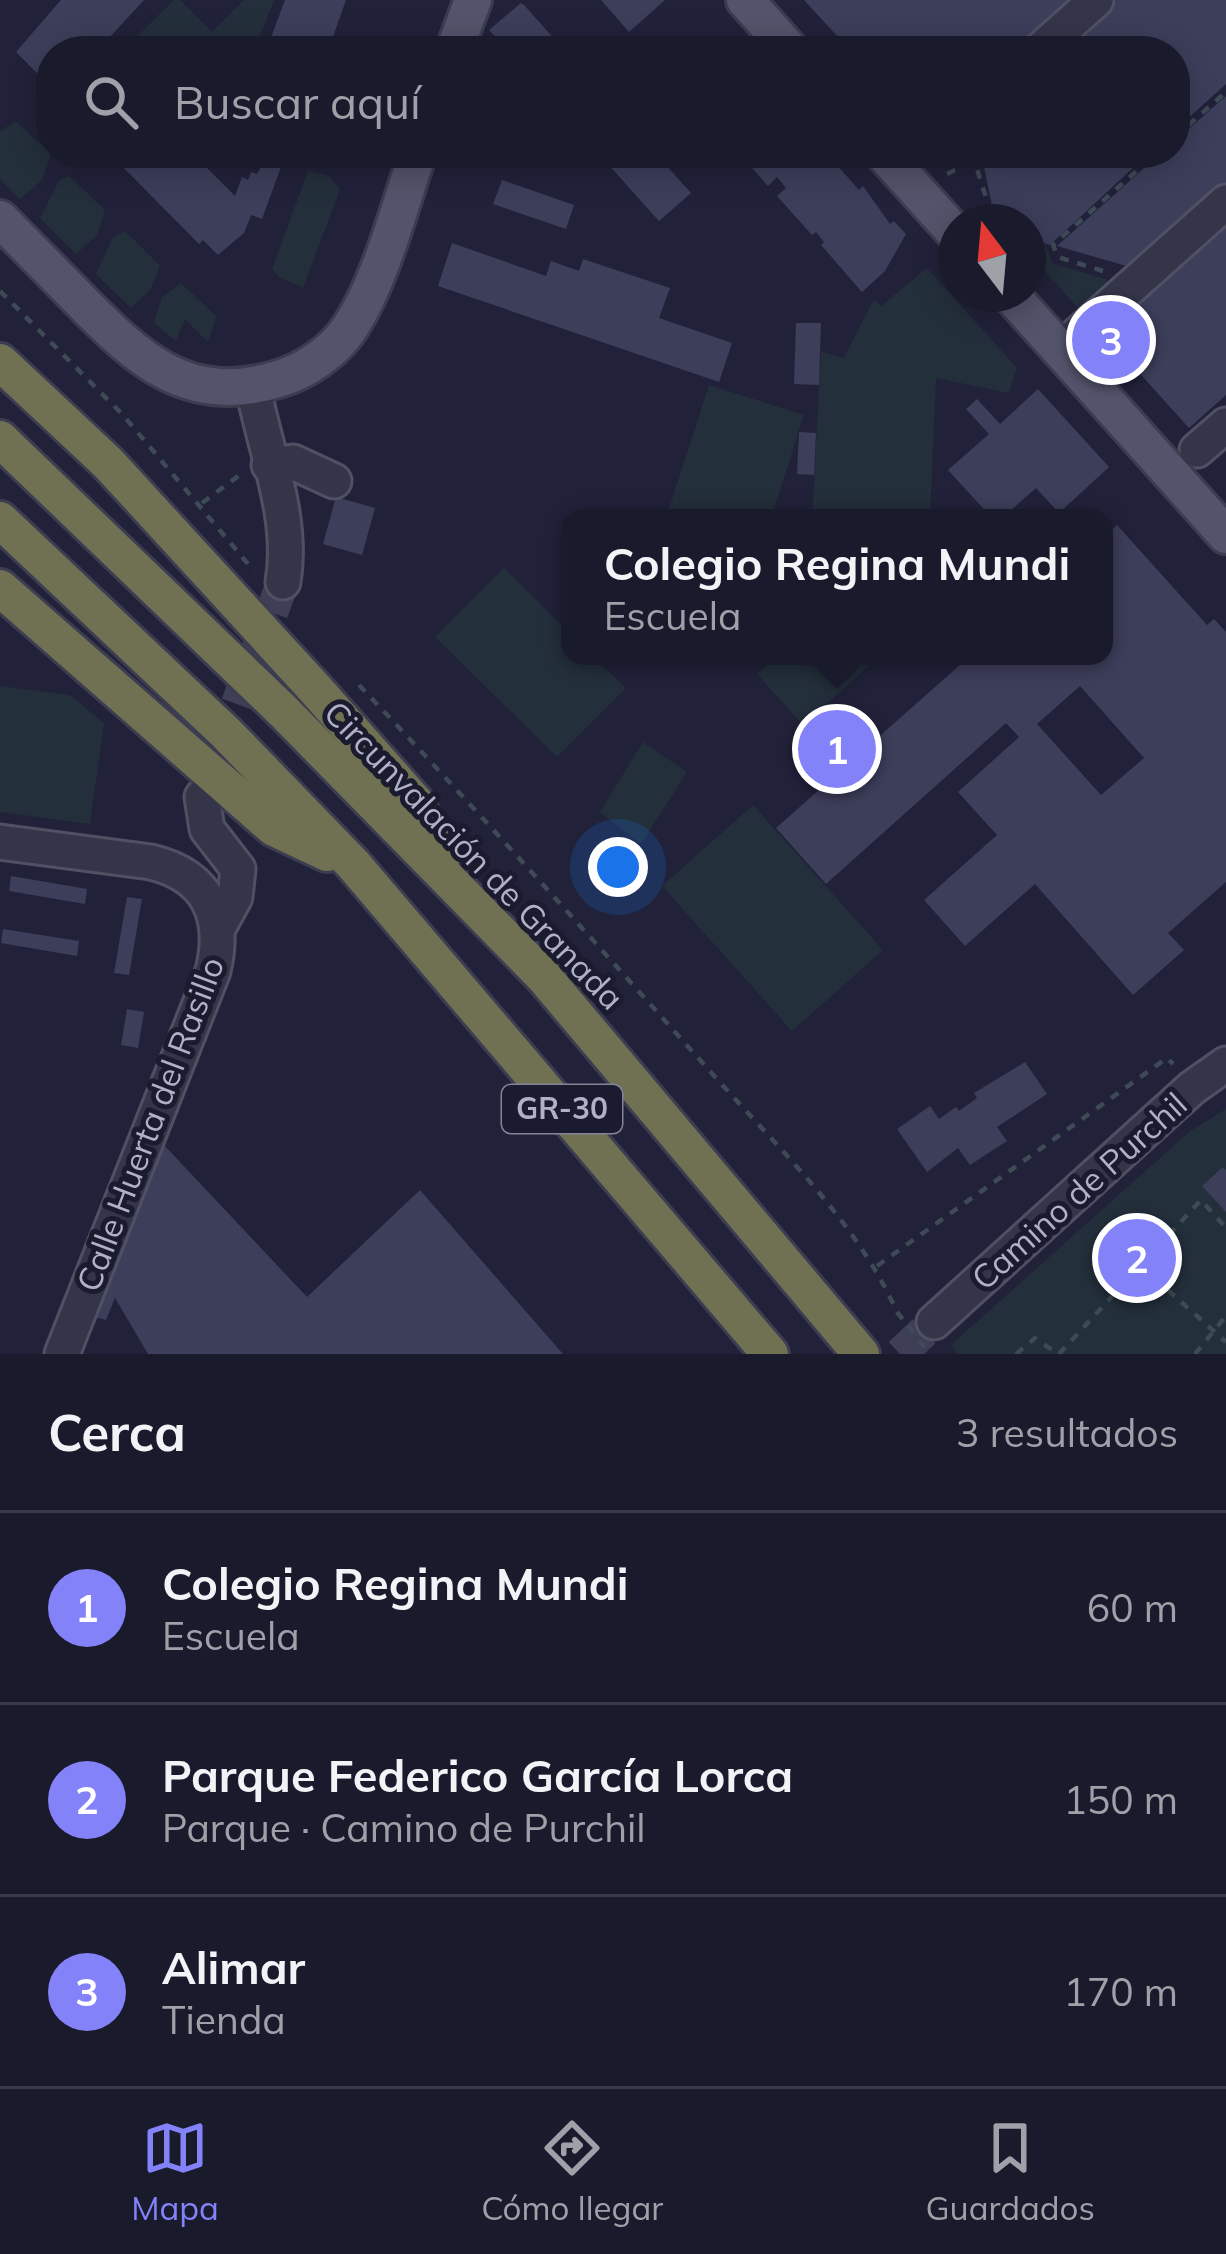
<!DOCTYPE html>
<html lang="es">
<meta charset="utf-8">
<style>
body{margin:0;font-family:Mulish,sans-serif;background:#222334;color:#f1f3f6}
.compass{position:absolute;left:938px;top:204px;width:108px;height:108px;border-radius:50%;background:#191a2c;box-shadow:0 6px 30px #0003;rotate:344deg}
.you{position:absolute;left:618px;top:867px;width:42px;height:42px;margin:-30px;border:9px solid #fff;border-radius:50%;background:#1a73e8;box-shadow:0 0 0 18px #1a73e833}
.badge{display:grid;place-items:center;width:78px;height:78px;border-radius:50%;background:#8482f9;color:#fff;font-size:39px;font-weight:700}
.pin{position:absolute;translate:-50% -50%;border:6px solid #fff;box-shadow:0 3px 12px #0006}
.popup{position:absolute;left:561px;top:509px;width:552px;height:156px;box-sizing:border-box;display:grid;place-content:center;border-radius:24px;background:#191a2c;filter:drop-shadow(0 3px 9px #0005);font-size:39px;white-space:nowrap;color:#9fa1a9}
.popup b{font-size:45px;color:#f1f3f6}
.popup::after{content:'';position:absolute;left:50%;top:100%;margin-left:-24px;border:24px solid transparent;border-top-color:#191a2c}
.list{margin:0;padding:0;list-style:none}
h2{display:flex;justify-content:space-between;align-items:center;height:156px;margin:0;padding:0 48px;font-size:51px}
h2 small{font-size:39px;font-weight:400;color:#9fa1a9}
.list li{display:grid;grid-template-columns:78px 1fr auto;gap:36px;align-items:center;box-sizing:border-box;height:192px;padding:0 48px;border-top:3px solid #373848}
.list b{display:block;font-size:45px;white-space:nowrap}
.list p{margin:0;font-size:39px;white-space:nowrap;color:#9fa1a9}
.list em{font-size:39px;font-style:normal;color:#9fa1a9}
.icon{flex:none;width:66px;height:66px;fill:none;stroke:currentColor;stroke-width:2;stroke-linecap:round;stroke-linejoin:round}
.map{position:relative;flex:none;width:1226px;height:1354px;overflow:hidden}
.search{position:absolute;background:#191a2c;box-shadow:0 6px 30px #0003;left:36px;right:36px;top:36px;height:132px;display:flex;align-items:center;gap:30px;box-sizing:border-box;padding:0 42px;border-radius:48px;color:#9fa1a9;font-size:45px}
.sheet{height:732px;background:#191a2c}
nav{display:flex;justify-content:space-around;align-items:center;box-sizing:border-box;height:168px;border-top:3px solid #373848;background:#191a2c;font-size:33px;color:#9fa1a9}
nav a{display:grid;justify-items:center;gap:6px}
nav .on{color:#8482f9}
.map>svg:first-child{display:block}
</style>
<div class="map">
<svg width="1226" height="1354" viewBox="0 0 1226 1354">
<rect width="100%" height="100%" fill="#21223a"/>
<g fill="#232f3b">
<path d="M174 0H180L212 32 244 0H274L254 51H122Z"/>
<path d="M15 121 51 153 42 180 20 199 0 179V132Z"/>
<path d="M308 171 329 176 340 189 303 288 279 277 272 269Z"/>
<path d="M69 176 105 210 97 235 76 254 40 218 59 181Z"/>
<path d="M125 231 160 266 150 290 131 308 96 274 113 237Z"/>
<path d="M1028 237 1044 242 1053 264 1106 279 1109 283 1103 301 1086 317 1028 252Z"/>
<path d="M927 268 1017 368 1009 393 936 378 930 518H812L821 352 844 358 874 299 881 306Z"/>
<path d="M181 283 216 316 208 342 185 319 176 341 154 323 162 297Z"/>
<path d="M709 385 804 415 771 518H666Z"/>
<path d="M504 568 570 633V656H593L626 688 557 757 435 637Z"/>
<path d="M777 656H880L803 725 757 674Z"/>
<path d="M0 686 70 695 104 723 90 824 0 812Z"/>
<path d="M643 742 687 772 641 844 600 812Z"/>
<path d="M753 805 883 950 792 1031 662 886Z"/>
<path d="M1226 1109V1354H958L951 1345 1190 1131Z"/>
</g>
<g fill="#3d3e5a" fill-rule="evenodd">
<path d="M61 0H144L97 51H51V87L16 52Z"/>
<path d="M285 0H346L328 51H266Z"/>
<path d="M601 0H665L629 32Z"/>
<path d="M804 0H1068L1011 51H851Z"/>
<path d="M1117 0H1226V84L1175 130V51H1059Z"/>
<path d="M521 3 524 5 565 51H508L503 45 489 30Z"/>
<path d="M1226 96V190L1137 269 1057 246 1161 153H1175V141Z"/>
<path d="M109 153H192L235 196 242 177 248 180 251 172 257 174 263 163 237 153H286L262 219 251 215 244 233 218 255 203 240 199 244Z"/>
<path d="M598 153H655L691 193 659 221Z"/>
<path d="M739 153H815L819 158 834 153 840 161 836 164 859 190 863 186 890 224 894 221 906 234 885 271 862 292 821 245 824 242 816 232 812 235 777 196 786 188 777 177 768 186Z"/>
<path d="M981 153H1149L1050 245 1028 237V222H1003L993 210Z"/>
<path d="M502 180 574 205 566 229 493 204Z"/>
<path d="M1226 213V395L1189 428 1107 337 1106 323Z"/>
<path d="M452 243 546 276 551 261 579 271 583 259 670 288 659 318 732 343 719 382 438 286Z"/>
<path d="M796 323H821L819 385 794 384Z"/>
<path d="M1038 389 1109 467 1059 513 1036 488 1002 518H992L948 470 989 434 966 409 977 399 1000 424Z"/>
<path d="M799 432 816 433 814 475 797 474Z"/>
<path d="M336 497 375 508 362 555 323 544Z"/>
<path d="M1117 525 1207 625 1214 619 1226 632V882L1168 933 1184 950 1133 995 1035 884 965 946 924 900 997 835 958 792 1019 737 1006 723 826 884 776 828 970 656H1104V537ZM1080 686 1144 758 1101 795 1037 724Z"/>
<path d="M11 876 87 889 85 904 9 891Z"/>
<path d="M127 897 142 899 129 975 114 973Z"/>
<path d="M3 929 79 941 77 956 1 943Z"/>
<path d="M127 1009 144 1012 138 1048 121 1045Z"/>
<path d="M1025 1062 1047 1094 997 1127 1007 1141 970 1165 958 1148 927 1172 897 1129 930 1106 939 1119 956 1107 959 1111 977 1098 974 1093Z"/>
<path d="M163 1144 307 1297 420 1190 563 1354H148L115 1298 106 1320 95 1317Z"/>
<path d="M1223 1167 1226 1170V1212L1202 1186Z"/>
</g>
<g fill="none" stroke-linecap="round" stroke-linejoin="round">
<g stroke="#3e3e56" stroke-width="33" stroke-dasharray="33 16" stroke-linecap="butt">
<path d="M203 796 283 582"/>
<path d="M900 1354 934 1322"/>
</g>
<g stroke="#505065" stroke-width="39">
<g id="minor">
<path d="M1039 51 1096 0"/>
<path d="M1060 350 1226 202"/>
<path d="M253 387C265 451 294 517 283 582"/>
<path d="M1197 450 1226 425"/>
<path d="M269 465 293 462 334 481"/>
<path d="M202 797 207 829 238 869 235 897 218 928"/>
<path d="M0 842 151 862C209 876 226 917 213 971L62 1354"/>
<path d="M934 1322 1192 1088 1226 1064"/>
</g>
</g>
<g stroke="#3b3c50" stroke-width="42">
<g id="major">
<path d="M745 0 791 51"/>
<path d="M454 51 473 0"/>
<path d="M883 153 956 234"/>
<path d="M0 219C26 245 52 272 78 298 138 359 188 407 278 379 306 371 335 351 351 326 382 278 399 207 418 153"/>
<path d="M1010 294 1226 535"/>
</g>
</g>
<g stroke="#3d3d52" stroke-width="42">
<g id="highway">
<path d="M0 362 108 463 317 691 416 803 441 860"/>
<path d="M0 439 283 711 544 977 861 1354"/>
<path d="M0 520 226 733 353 864 770 1354"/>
<path d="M0 588 274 828 327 853"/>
</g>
</g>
<g stroke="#3e4a55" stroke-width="4.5" stroke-dasharray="9 9" stroke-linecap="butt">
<path d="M1175 137 1226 92"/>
<path d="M972 153 989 207 982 212"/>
<path d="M947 174 974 161"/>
<path d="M1103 271 1058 257 1053 245 1157 153"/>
<path d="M0 291 123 415 254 571"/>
<path d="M202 503 241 474"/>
<path d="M359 685C478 811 593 940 708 1069 775 1145 856 1220 897 1312"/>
<path d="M877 1266 1167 1058 1173 1064"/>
<path d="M1141 1266 1226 1342"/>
<path d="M1016 1354 1035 1338 1058 1354"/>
<path d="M1059 1354 1201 1200 1226 1228"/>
<path d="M1195 1354 1226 1316"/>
</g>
<use href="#minor" stroke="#35354a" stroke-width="33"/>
<use href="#major" stroke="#53536b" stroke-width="36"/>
<use href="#highway" stroke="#707152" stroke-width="36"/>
<path stroke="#3e4a55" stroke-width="4.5" stroke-dasharray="9 9" stroke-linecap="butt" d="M897 1312 930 1354"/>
</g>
<g text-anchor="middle" stroke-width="10" stroke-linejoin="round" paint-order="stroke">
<rect fill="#1a1b2f" stroke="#838399" stroke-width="3" x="502" y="1085" width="120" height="48" rx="9"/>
<g font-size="30" font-weight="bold" fill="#b0b0c6">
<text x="562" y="1119">GR-30</text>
</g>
<g font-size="33" fill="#b0b0c6" stroke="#1a1b2f">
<text transform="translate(474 855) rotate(46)" y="12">Circunvalación de Granada</text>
<text transform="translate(150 1124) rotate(-69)" y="12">Calle Huerta del Rasillo</text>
<text transform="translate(1079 1191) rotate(-42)" y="12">Camino de Purchil</text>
</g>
</g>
</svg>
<svg class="compass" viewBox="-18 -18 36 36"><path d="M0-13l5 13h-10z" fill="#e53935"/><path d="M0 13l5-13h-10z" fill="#9fa1a9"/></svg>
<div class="you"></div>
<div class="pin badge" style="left:837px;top:749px">1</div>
<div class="popup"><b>Colegio Regina Mundi</b>Escuela</div>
<div class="pin badge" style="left:1137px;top:1258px">2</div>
<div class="pin badge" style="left:1111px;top:340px">3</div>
<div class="search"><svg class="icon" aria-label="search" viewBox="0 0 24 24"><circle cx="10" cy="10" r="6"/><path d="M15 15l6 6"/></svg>Buscar aquí</div>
</div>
<section class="sheet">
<h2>Cerca<small>3 resultados</small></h2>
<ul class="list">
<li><span class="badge">1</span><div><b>Colegio Regina Mundi</b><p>Escuela</p></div><em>60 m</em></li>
<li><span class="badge">2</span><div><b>Parque Federico García Lorca</b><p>Parque · Camino de Purchil</p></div><em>150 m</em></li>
<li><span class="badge">3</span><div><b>Alimar</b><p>Tienda</p></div><em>170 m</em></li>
</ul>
</section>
<nav>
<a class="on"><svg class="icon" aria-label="map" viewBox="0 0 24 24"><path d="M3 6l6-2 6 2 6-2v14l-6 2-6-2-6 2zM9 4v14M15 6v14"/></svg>Mapa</a>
<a><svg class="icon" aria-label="directions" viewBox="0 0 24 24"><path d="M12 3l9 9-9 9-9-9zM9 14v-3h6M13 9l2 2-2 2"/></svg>Cómo llegar</a>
<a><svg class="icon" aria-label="saved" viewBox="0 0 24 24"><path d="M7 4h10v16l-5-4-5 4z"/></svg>Guardados</a>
</nav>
